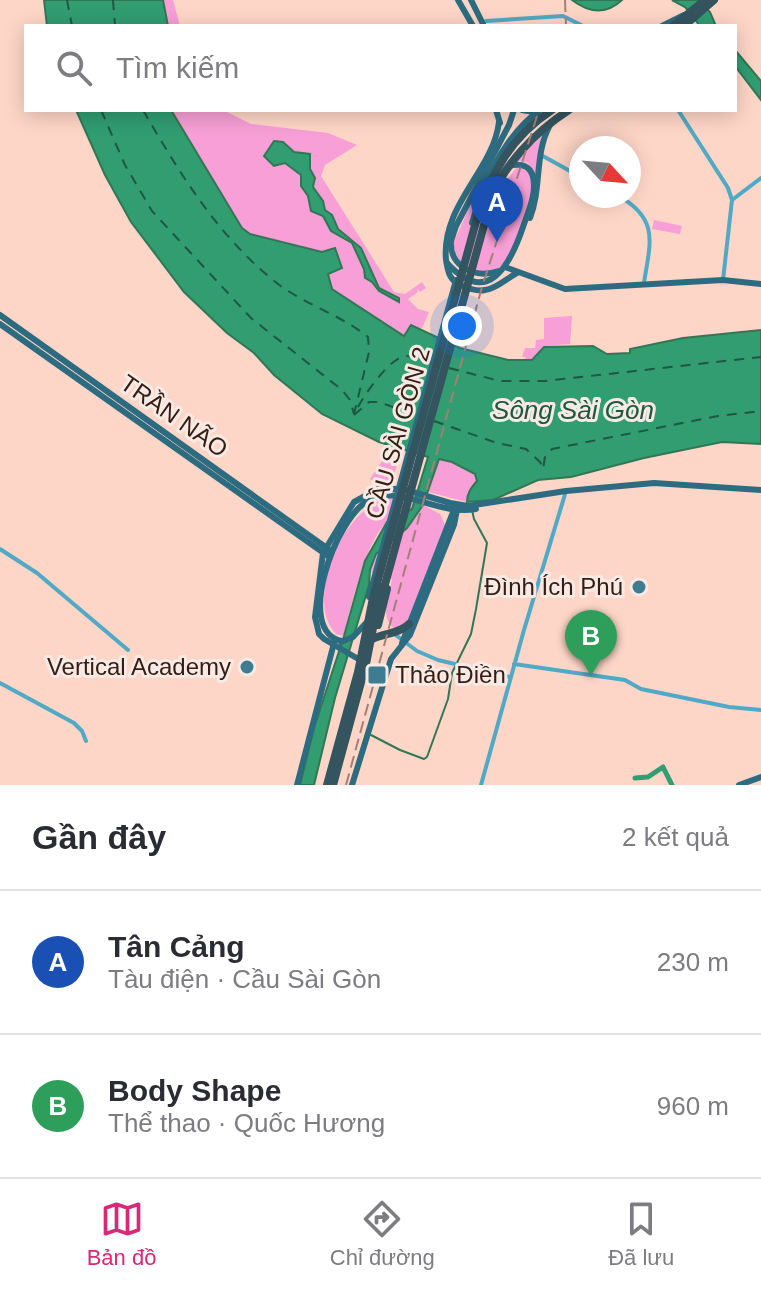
<!DOCTYPE html>
<html lang="vi">
<meta charset="utf-8">
<style>
body{margin:0;font-family:Helvetica,sans-serif;background:#f7f7f7;color:#2b2b33}
.compass{position:absolute;left:569px;top:136px;width:72px;height:72px;border-radius:50%;background:#fff;box-shadow:0 4px 20px #0003;rotate:116deg}
.you{position:absolute;left:462px;top:326px;width:28px;height:28px;margin:-20px;border:6px solid #fff;border-radius:50%;background:#1a73e8;box-shadow:0 0 0 12px #1a73e833}
.badge{display:grid;place-items:center;width:52px;height:52px;border-radius:50%;background:#db2777;color:#fff;font-size:26px;font-weight:700}
.pin{position:absolute;translate:-50% -66px;filter:drop-shadow(0 2px 4px #0008)}
.pin::after{content:'';position:absolute;top:42px;width:28px;height:24px;background:inherit;clip-path:polygon(0 0,100% 0,50% 100%)}
.list{margin:0;padding:0;list-style:none}
h2{display:flex;justify-content:space-between;align-items:center;height:104px;margin:0;padding:0 32px;font-size:34px}
h2 small{font-size:26px;font-weight:400;color:#7c7c81}
.list li{display:grid;grid-template-columns:52px 1fr auto;gap:24px;align-items:center;box-sizing:border-box;height:144px;padding:0 32px;border-top:2px solid #e1e1e2}
.list b{display:block;font-size:30px;white-space:nowrap}
.list p{margin:0;font-size:26px;white-space:nowrap;color:#7c7c81}
.list em{font-size:26px;font-style:normal;color:#7c7c81}
.icon{flex:none;width:44px;height:44px;fill:none;stroke:currentColor;stroke-width:2;stroke-linecap:round;stroke-linejoin:round}
.map{position:relative;flex:none;width:761px;height:785px;overflow:hidden}
.search{position:absolute;background:#fff;box-shadow:0 4px 20px #0003;left:24px;right:24px;top:24px;height:88px;display:flex;align-items:center;gap:20px;box-sizing:border-box;padding:0 28px;border-radius:0px;color:#7c7c81;font-size:30px}
.sheet{height:392px;background:#fff}
nav{display:flex;justify-content:space-around;align-items:center;box-sizing:border-box;height:112px;border-top:2px solid #e1e1e2;background:#fff;font-size:22px;color:#7c7c81}
nav a{display:grid;justify-items:center;gap:4px}
nav .on{color:#db2777}
.map>svg:first-child{display:block}
</style>
<div class="map">
<svg width="761" height="785" viewBox="0 0 761 785">
<rect width="100%" height="100%" fill="#fed6c7"/>
<g fill="#f79fd6">
<path d="M163 0H173L180 26H168Z"/>
<path d="M171 110H223L251 124 328 133 357 145 325 165 321 176 394 292 405 294 422 282 426 288 420 292 417 288 418 292 408 299 418 309 429 312 422 328 404 336 332 289 328 274 335 248 322 252 250 234 242 228Z"/>
<path d="M541 137 537 175 534 174 528 163 516 160Z"/>
<path d="M517 167C522 168 529 171 531 177 537 194 511 264 495 271 485 276 468 267 459 262L453 244 473 199 467 195 474 183 481 187 493 210 505 182Z"/>
<path d="M654 220 682 226 680 234 652 229Z"/>
<path d="M572 316 570 344 544 346 533 360H526L525 357H522L525 348H535L536 340 544 339V318Z"/>
<path d="M400 453 392 483 379 485 370 479 384 458Z"/>
<path d="M439 459 452 462 476 476 477 481 469 492 467 502 428 492Z"/>
<path d="M387 498 414 503 412 509C405 513 396 516 389 521 366 537 351 608 344 636L336 634C303 599 344 508 387 498Z"/>
<path d="M423 505 440 514 446 527 411 618 402 626 394 628C379 616 389 596 392 579L373 574 370 570 376 554 407 528Z"/>
</g>
<g fill="#319d71" stroke="#327755" stroke-width="2">
<path d="M44 0H163L168 26H47Z"/>
<path d="M572 0H622C606 15 589 13 572 0Z"/>
<path d="M672 0H698L710 12 716 26H700L685 7Z"/>
<path d="M735 50 761 81V100L735 66Z"/>
<path d="M76 110H171L242 228 250 234 322 252 335 248 342 268 328 274 332 289 404 336 411 325 460 348 508 360H532L544 347 593 346 607 354 630 353V349L683 338 761 330V444L722 442 644 458 571 477 538 480 493 500 467 502C467 493 471 488 477 481L475 474 452 462 439 459 423 505 407 528 376 554 370 570 369 585 335 698 314 785H300L314 728 344 636 365 561 387 522 412 509 428 457 379 442 322 414 274 375 254 353 227 333 184 292 131 222 105 175Z"/>
<path d="M274 141 283 142 294 152 310 154V169L315 178 313 187 323 201 325 210 332 215 338 229 361 248 379 288 399 298V302L379 291 372 282 365 278 364 269 352 243 331 231 323 216 311 211 308 196 301 186V175L285 163 274 166 264 156Z"/>
</g>
<g fill="none" stroke-linecap="round" stroke-linejoin="round">
<path stroke="#327755" stroke-width="2" d="M371 735 400 750 424 759 427 757 448 699 452 673 471 634 476 609 487 543 474 519 472 510"/>
<path stroke="#319d71" stroke-width="5" d="M635 778 648 777 663 767 672 785"/>
<g stroke="#1f573f" stroke-width="2" stroke-dasharray="10 8" stroke-linecap="butt">
<path d="M67 0 72 26"/>
<path d="M113 0 115 26"/>
<path d="M101 110 125 165 152 211 251 318 342 390 350 400 354 414"/>
<path d="M143 110C180 174 219 238 278 284 306 305 341 315 368 337L369 352 354 414"/>
<path d="M449 368 500 381H545L761 357"/>
<path d="M358 407C365 394 390 357 406 356 414 356 424 361 431 363"/>
<path d="M354 415 369 402H378L417 415"/>
<path d="M434 421 497 443 526 449 540 462 543 469 545 457 552 449 718 416 761 411"/>
</g>
<g stroke="#50a9c5" stroke-width="4">
<path d="M486 21 563 16 583 26"/>
<path d="M678 110 728 188 732 200 723 280"/>
<path d="M541 155 581 177"/>
<path d="M619 196C660 220 650 243 644 283"/>
<path d="M732 200 761 178"/>
<path d="M0 549 37 573 128 650"/>
<path d="M393 633 417 651 438 660 510 677"/>
<path d="M514 664 625 680 641 689 729 707 761 710"/>
<path d="M0 683 74 723 82 731 86 741"/>
<path d="M481 785 524 630 566 491"/>
</g>
<g stroke="#2d6c80" stroke-width="6">
<path d="M458 0 473 26"/>
<path d="M471 0 484 26"/>
<path d="M662 26 684 15"/>
<path d="M496 110 500 123"/>
<path d="M522 110 534 112"/>
<path d="M499 122C493 171 441 205 446 260 448 272 449 279 460 285 467 288 477 292 485 290 496 289 507 278 517 273"/>
<path d="M484 185C498 156 514 129 540 110"/>
<path d="M492 209 495 189"/>
<path d="M530 218C542 187 534 154 550 125"/>
<path d="M451 241C449 267 476 279 499 271"/>
<path d="M447 263C488 308 510 265 523 227 528 212 537 193 533 177 530 165 520 163 509 166"/>
<path d="M505 267 565 289 723 280 761 284"/>
<path d="M0 315 331 551"/>
<path d="M0 324 328 556"/>
<path d="M342 641C294 632 335 518 369 500 401 484 437 516 476 509"/>
<path d="M341 642 353 637 366 623"/>
<path d="M402 643 453 512"/>
<path d="M360 660 324 639 319 634 315 617 323 553 354 502 378 489H403L450 503 468 506 566 491 654 483 761 490"/>
<path d="M297 785 334 643"/>
<path d="M352 785 391 659 410 635 454 525 458 505"/>
<path d="M739 785 761 777"/>
</g>
<g stroke="#34545f" stroke-width="8">
<path d="M673 26 705 0"/>
<path d="M684 26 714 0"/>
<path d="M487 202C507 163 532 134 569 110"/>
<path d="M477 218C491 173 511 137 552 110"/>
<path d="M378 625 387 589"/>
<path d="M370 640C383 633 399 634 409 624"/>
<path d="M327 785 358 672 373 598"/>
<path d="M333 785 366 664 381 587"/>
</g>
<g stroke="#a18175" stroke-width="2" stroke-dasharray="12 6" stroke-linecap="butt">
<path d="M565 0 566 26"/>
<path d="M346 785 482 287 539 110"/>
</g>
<g stroke="#2d6c80" stroke-width="6">
<path d="M472 223 484 185"/>
<path d="M451 241 456 226 509 125 514 110"/>
<path d="M369 597 456 280"/>
</g>
<g stroke="#34545f" stroke-width="8">
<path d="M384 588 489 207"/>
<path d="M373 598 477 218"/>
</g>
</g>
<g fill="#3d7c91" stroke="#f7eae5" stroke-width="3">
<circle cx="639" cy="587" r="8"/>
<circle cx="247" cy="667" r="8"/>
<rect x="367" y="665" width="20" height="20" rx="4"/>
</g>
<g text-anchor="middle" stroke-width="6" stroke-linejoin="round" paint-order="stroke">
<g font-size="24" fill="#351d14" stroke="#f7eae5">
<text transform="translate(174 416) rotate(35)" y="8">TRẦN NÃO</text>
<text transform="translate(398 433) rotate(-74)" y="8">CẦU SÀI GÒN 2</text>
</g>
<g font-size="24" fill="#351d14" stroke="#f7eae5" text-anchor="end">
<text x="623" y="595">Đình Ích Phú</text>
<text x="231" y="675">Vertical Academy</text>
<text x="395" y="683" text-anchor="start">Thảo Điền</text>
</g>
<g font-size="26" font-style="italic" fill="#1f573f" stroke="#f7eae5">
<text x="573" y="419">Sông Sài Gòn</text>
</g>
</g>
</svg>
<svg class="compass" viewBox="-18 -18 36 36"><path d="M0-13l5 13h-10z" fill="#e53935"/><path d="M0 13l5-13h-10z" fill="#7c7c81"/></svg>
<div class="you"></div>
<div class="pin badge" style="left:497px;top:242px;background:#1a4fb4">A</div>
<div class="pin badge" style="left:591px;top:676px;background:#2e9e5b">B</div>
<div class="search"><svg class="icon" aria-label="search" viewBox="0 0 24 24"><circle cx="10" cy="10" r="6"/><path d="M15 15l6 6"/></svg>Tìm kiếm</div>
</div>
<section class="sheet">
<h2>Gần đây<small>2 kết quả</small></h2>
<ul class="list">
<li><span class="badge" style="background:#1a4fb4">A</span><div><b>Tân Cảng</b><p>Tàu điện · Cầu Sài Gòn</p></div><em>230 m</em></li>
<li><span class="badge" style="background:#2e9e5b">B</span><div><b>Body Shape</b><p>Thể thao · Quốc Hương</p></div><em>960 m</em></li>
</ul>
</section>
<nav>
<a class="on"><svg class="icon" aria-label="map" viewBox="0 0 24 24"><path d="M3 6l6-2 6 2 6-2v14l-6 2-6-2-6 2zM9 4v14M15 6v14"/></svg>Bản đồ</a>
<a><svg class="icon" aria-label="directions" viewBox="0 0 24 24"><path d="M12 3l9 9-9 9-9-9zM9 14v-3h6M13 9l2 2-2 2"/></svg>Chỉ đường</a>
<a><svg class="icon" aria-label="saved" viewBox="0 0 24 24"><path d="M7 4h10v16l-5-4-5 4z"/></svg>Đã lưu</a>
</nav>
